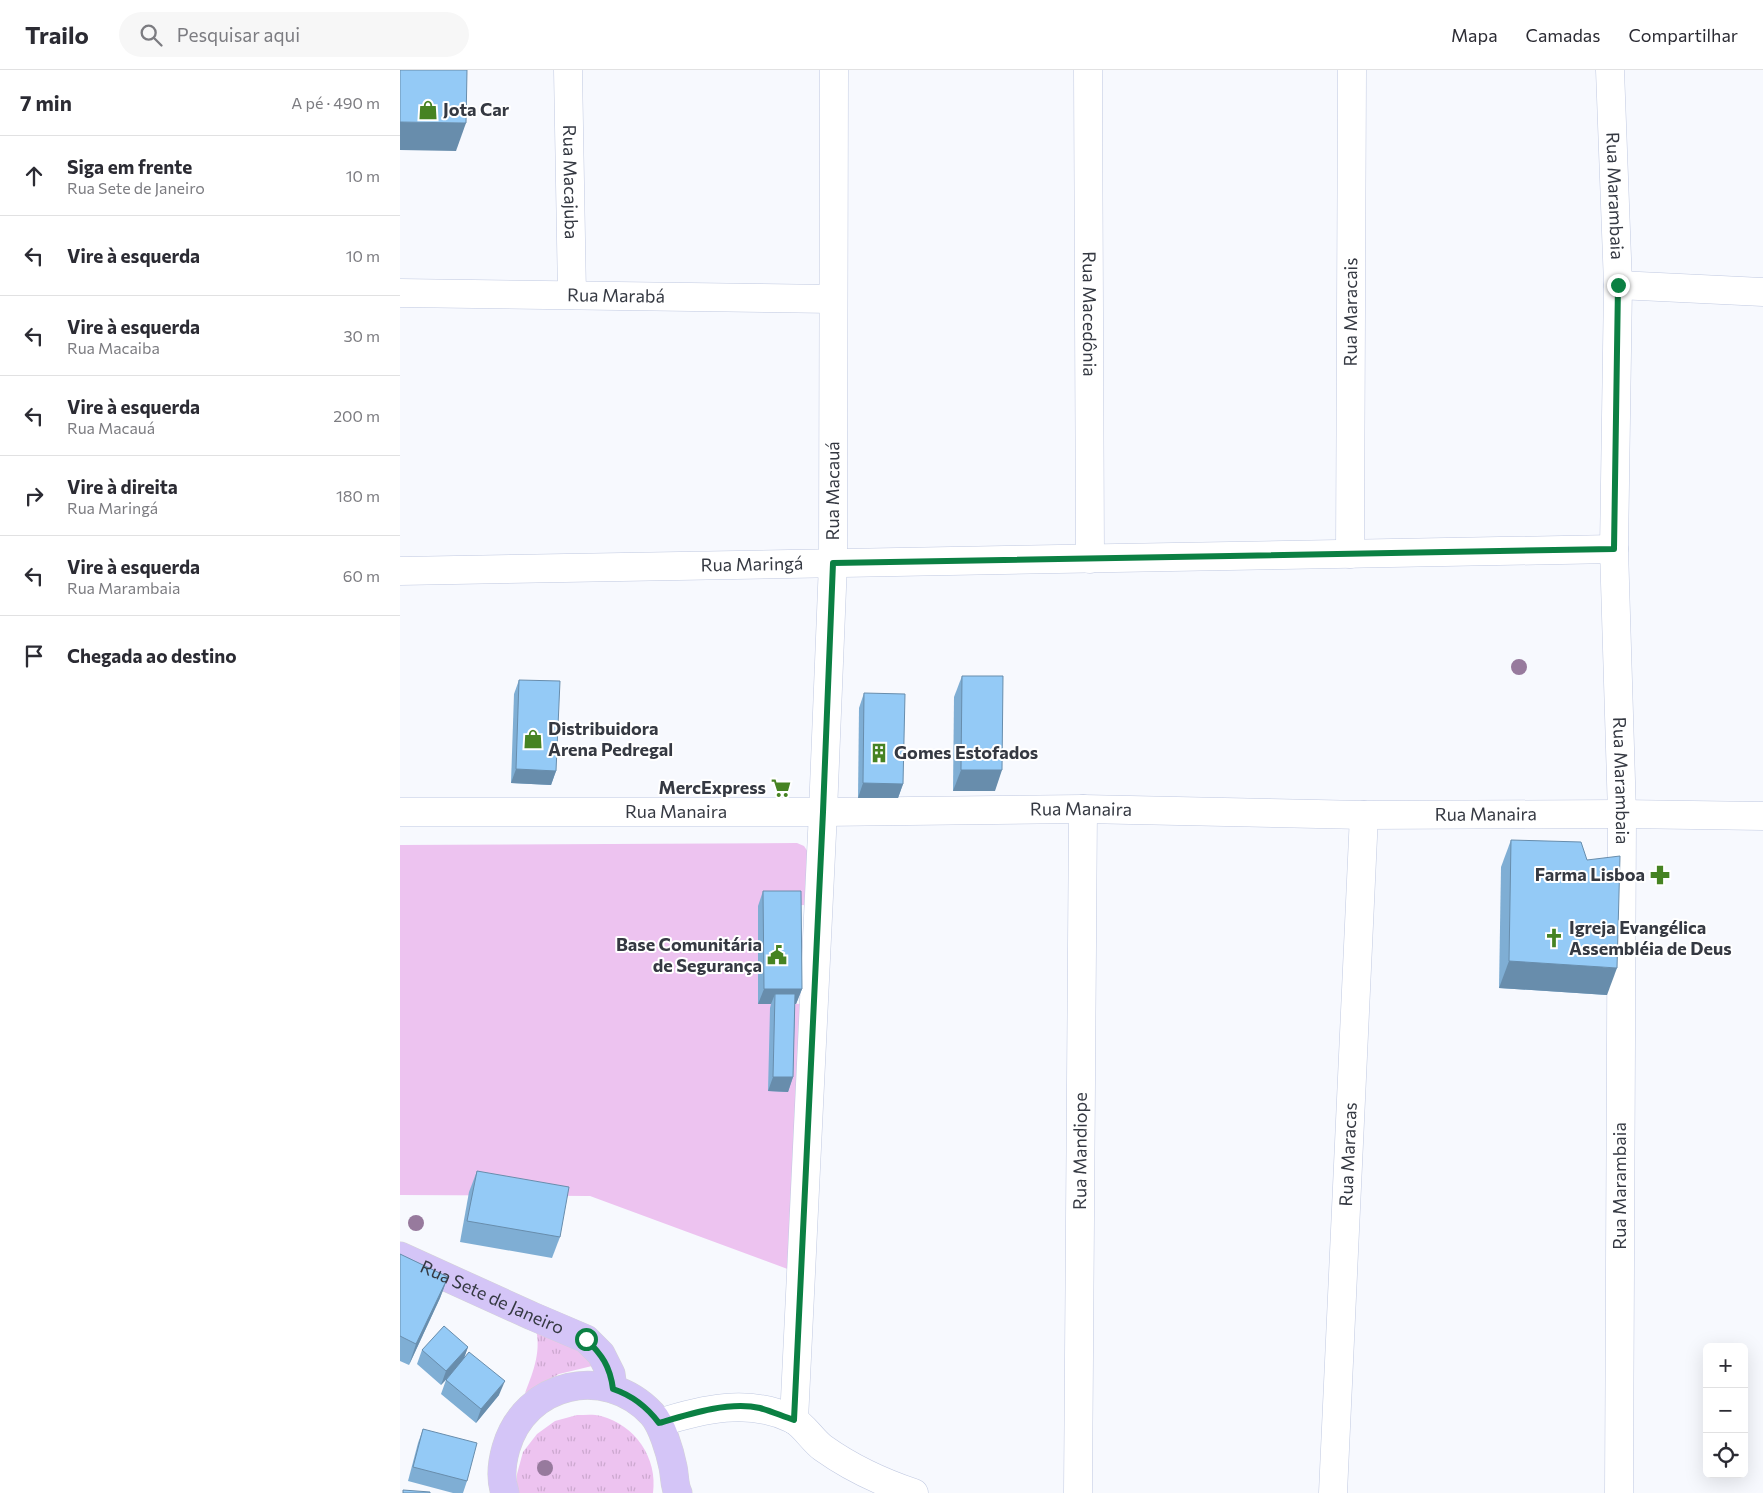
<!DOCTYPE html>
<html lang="pt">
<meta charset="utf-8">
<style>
:root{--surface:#fff;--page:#f7f7f7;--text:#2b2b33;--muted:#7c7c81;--line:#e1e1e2}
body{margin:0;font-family:Commissioner,sans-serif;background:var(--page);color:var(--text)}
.controls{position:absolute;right:15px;bottom:15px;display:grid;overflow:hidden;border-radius:8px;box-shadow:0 5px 20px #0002}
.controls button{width:45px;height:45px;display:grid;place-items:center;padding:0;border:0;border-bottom:1px solid var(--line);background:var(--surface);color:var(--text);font:25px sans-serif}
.stop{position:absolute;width:15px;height:15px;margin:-11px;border:4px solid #0b8043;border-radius:50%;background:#fff}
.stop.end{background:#0b8043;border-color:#fff;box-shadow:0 1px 5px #0008}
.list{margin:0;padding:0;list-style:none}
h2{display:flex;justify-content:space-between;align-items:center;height:65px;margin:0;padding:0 20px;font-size:21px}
h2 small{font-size:16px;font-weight:400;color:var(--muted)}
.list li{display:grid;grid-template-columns:32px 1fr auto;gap:15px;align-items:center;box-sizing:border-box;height:80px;padding:0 20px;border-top:1px solid var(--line)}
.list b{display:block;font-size:19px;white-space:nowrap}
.list p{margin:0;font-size:16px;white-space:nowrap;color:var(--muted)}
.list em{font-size:16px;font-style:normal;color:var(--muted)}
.icon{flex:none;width:28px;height:28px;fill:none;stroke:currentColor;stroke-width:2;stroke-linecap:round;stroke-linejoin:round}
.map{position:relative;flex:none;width:1363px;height:1423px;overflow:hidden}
header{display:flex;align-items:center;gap:30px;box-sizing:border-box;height:70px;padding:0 25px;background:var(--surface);border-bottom:1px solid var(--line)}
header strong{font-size:24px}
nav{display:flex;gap:28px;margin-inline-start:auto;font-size:18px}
.search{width:350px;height:45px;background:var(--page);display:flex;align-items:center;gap:12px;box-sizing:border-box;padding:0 18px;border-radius:28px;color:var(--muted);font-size:19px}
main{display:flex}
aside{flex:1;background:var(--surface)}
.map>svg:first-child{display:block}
</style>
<header>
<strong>Trailo</strong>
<div class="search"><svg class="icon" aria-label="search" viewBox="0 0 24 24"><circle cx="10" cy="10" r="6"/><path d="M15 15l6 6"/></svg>Pesquisar aqui</div>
<nav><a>Mapa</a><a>Camadas</a><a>Compartilhar</a></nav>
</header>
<main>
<aside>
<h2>7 min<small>A pé · 490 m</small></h2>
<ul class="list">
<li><svg class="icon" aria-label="ahead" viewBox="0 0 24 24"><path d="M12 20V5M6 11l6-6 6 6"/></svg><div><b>Siga em frente</b><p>Rua Sete de Janeiro</p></div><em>10 m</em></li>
<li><svg class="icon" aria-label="left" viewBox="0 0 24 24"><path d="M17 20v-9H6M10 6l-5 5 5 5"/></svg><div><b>Vire à esquerda</b></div><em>10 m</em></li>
<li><svg class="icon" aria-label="left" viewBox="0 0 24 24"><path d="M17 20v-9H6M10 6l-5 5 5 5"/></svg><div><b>Vire à esquerda</b><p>Rua Macaiba</p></div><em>30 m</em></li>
<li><svg class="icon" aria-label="left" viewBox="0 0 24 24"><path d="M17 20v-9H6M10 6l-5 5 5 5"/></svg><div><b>Vire à esquerda</b><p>Rua Macauá</p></div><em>200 m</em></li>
<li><svg class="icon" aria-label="right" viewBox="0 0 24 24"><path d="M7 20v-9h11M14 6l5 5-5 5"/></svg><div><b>Vire à direita</b><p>Rua Maringá</p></div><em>180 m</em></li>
<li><svg class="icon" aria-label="left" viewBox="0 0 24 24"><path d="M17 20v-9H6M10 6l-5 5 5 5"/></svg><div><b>Vire à esquerda</b><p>Rua Marambaia</p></div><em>60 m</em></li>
<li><svg class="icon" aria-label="arrive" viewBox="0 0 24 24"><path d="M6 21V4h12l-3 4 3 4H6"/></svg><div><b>Chegada ao destino</b></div></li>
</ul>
</aside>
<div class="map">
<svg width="1363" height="1423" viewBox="0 0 1363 1423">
<defs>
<pattern id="grass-tufts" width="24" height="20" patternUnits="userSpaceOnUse" patternTransform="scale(1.25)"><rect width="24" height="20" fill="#edc3f0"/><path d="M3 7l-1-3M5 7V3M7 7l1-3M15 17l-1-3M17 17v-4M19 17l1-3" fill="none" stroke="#cca8cf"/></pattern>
</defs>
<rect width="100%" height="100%" fill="#f7f9fe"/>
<g fill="url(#grass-tufts)">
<path d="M135,1255L191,1289L192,1296L159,1304L125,1323C134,1300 142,1280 135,1255Z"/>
<path d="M177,1345C185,1345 194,1344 201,1346C235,1355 258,1388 253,1423H117V1404L123,1382L137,1364L155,1351Z"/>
</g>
<polygon fill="#edc3f0" points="397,773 404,776 408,782 406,835 358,836 358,933 404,934 393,1201 190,1126 0,1125 0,775"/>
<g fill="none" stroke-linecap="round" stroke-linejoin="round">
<defs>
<g id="minor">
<path id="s1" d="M168,0L172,225"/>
<path id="s2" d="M688,0L690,489"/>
<path id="s3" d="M1210,0L1218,215L1214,479L1222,744L1219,1423"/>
<polyline points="1218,215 1363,222"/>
<path id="s4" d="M0,223L433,229"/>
<path id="s5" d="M950,484L952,0"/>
<path id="s6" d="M0,501L1214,479"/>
<path id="s7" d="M0,742H423L683,739L964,745L1222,744L1363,746"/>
<path id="s8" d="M394,1350L423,742L433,493L434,0"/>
<path d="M259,1353C302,1339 349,1328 392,1349C404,1355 412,1370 423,1378C451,1398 481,1412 514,1423"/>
<path id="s9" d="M678,1423L683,739"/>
<path id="s10" d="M933,1423L964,745"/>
</g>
<g id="primary">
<path id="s11" d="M0,1186L132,1246L186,1269L201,1284L211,1304L213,1319"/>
<path d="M105,1423C100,1409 102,1392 106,1378C125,1312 205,1294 252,1344C262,1355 270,1382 273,1397C275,1406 274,1415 278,1423"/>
</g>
</defs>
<use href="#minor" stroke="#c0c9e1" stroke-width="29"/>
<use href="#primary" stroke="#d3d3d5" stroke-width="29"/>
<use href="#minor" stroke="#fff" stroke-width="28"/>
<use href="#primary" stroke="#d4c5f7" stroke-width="28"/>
</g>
<g fill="#977a9d">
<circle cx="1119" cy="597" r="8"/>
<circle cx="16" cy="1153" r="8"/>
<circle cx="145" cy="1398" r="8"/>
</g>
<g fill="#7faed4">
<polygon points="562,606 595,721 553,721 554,627"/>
<polygon points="119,610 156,701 151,715 111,713 114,624"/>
<polygon points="464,623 503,714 498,728 458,728 459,638"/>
<polygon points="1111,770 1187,790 1207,925 1099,918 1101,797"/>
<polygon points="363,821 402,919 396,934 395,934 393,1007 388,1022 368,1021 370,938 371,934 358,934 358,836"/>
<polygon points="77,1101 160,1167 152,1188 60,1172 69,1122"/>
<polygon points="0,1184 48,1207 40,1228 9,1295 0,1291"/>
<polygon points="68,1277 63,1290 99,1325 76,1353 41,1324 46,1310 56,1299 41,1315 17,1294 22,1280"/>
<polygon points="23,1359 67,1411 63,1423 53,1423 8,1411 18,1373"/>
</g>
<g fill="#688dac">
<polygon points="0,52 66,53 56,81 0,80"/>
<polygon points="116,699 156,701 151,715 111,713"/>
<polygon points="561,700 602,700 595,721 553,721"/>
<polygon points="463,713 503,714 498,728 458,728"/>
<polygon points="1109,891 1217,898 1207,925 1099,918"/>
<polygon points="364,919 402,919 396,934 375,934 375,924 371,934 358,934"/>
<polygon points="373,1007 393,1007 388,1022 368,1021"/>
<polygon points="48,1207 40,1228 9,1295 16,1274"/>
<polygon points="68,1277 63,1291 41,1315 46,1301"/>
<polygon points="105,1311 99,1325 76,1353 81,1339"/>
</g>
<g fill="#94caf6" stroke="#688dac">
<polygon points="0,0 67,0 66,53 0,52"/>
<polygon points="562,606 603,606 602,700 561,700"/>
<polygon points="119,610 160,611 156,701 116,699"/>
<polygon points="464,623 505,624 503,714 463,713"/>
<polygon points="1111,770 1181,772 1187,790 1220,786 1217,898 1109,891"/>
<polygon points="363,821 401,821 402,919 364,919"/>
<polygon points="375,924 395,924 393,1007 373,1007"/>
<polygon points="77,1101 169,1117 160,1167 67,1151"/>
<polygon points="0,1184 48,1207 16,1274 0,1266"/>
<polygon points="44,1256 68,1277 46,1301 22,1280"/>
<polygon points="69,1282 105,1311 81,1339 46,1310"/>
<polygon points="23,1359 77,1373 67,1411 13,1397"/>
<polygon points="3,1420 30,1422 30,1423 3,1423"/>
</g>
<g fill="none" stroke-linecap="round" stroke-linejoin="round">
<path stroke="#0b8043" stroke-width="6" d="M186,1269C202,1285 210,1296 213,1319C231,1325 247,1337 259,1353C289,1344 329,1331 360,1338C371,1341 382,1346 394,1350L423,742L433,493L1214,479L1218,215"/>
</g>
<defs>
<symbol id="shop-bare" viewBox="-9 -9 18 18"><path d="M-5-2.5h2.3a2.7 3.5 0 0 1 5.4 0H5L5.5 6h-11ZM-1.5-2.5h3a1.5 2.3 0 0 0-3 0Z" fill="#468322" stroke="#fff" stroke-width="2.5" paint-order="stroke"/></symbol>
<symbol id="building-bare" viewBox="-9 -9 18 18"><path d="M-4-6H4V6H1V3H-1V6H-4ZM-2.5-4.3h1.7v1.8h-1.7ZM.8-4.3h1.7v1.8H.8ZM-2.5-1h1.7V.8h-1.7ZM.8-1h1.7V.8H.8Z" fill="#468322" stroke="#fff" stroke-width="2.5" paint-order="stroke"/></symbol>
<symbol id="supermarket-bare" viewBox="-9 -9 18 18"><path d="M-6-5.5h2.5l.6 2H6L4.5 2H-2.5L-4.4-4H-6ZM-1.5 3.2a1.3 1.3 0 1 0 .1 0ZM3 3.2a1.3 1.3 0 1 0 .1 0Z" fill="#468322" stroke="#fff" stroke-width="2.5" paint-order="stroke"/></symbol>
<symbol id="pharmacy-bare" viewBox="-9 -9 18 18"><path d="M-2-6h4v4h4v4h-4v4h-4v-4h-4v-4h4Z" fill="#468322" stroke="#fff" stroke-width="2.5" paint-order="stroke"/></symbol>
<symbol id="church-bare" viewBox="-9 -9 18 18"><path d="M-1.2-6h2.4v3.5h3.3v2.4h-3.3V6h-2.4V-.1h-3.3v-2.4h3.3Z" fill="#468322" stroke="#fff" stroke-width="2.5" paint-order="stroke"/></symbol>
<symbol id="civic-bare" viewBox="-9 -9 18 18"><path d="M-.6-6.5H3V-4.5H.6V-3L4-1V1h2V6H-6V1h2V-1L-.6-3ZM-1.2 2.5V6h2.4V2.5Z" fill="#468322" stroke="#fff" stroke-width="2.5" paint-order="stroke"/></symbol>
</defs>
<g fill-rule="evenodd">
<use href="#shop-bare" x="14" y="26" width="28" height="28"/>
<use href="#shop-bare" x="119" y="655" width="28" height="28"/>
<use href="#building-bare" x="465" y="669" width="28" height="28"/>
<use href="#supermarket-bare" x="367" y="704" width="28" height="28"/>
<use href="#pharmacy-bare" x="1246" y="791" width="28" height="28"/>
<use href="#church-bare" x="1140" y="854" width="28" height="28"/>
<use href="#civic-bare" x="363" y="871" width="28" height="28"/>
</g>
<g text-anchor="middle" stroke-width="4" stroke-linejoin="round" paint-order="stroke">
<g font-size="18" font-weight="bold" fill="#353942" stroke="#fff" text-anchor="start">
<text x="43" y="46">Jota Car</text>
<text x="148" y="665">Distribuidora<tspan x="148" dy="21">Arena Pedregal</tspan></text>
<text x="494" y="689">Gomes Estofados</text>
<text x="366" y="724" text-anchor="end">MercExpress</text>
<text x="1245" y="811" text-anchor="end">Farma Lisboa</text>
<text x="1169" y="864">Igreja Evangélica<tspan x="1169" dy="21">Assembléia de Deus</tspan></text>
<text x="362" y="881" text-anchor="end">Base Comunitária<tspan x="362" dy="21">de Segurança</tspan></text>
</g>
<g font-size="18" fill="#353942" stroke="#fff">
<text dy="6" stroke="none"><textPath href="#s1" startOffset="112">Rua Macajuba</textPath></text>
<text dy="6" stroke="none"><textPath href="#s3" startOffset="126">Rua Marambaia</textPath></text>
<text dy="6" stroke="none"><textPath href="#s4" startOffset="216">Rua Marabá</textPath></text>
<text dy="6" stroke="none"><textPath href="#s5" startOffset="242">Rua Maracais</textPath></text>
<text dy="6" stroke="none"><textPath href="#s2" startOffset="244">Rua Macedônia</textPath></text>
<text dy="6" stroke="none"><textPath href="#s8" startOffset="930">Rua Macauá</textPath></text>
<text dy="6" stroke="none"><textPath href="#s6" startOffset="352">Rua Maringá</textPath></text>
<text dy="6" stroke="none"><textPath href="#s3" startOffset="711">Rua Marambaia</textPath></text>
<text dy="6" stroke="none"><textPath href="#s7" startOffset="681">Rua Manaira</textPath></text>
<text dy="6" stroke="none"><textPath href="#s7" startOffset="276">Rua Manaira</textPath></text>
<text dy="6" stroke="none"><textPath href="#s7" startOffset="1086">Rua Manaira</textPath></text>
<text dy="6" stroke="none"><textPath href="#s9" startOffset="342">Rua Mandiope</textPath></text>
<text dy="6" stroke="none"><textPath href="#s10" startOffset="339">Rua Maracas</textPath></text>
<text transform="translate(1220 1116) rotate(-90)" y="6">Rua Marambaia</text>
<text dy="6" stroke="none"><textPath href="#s11" startOffset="101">Rua Sete de Janeiro</textPath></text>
</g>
</g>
</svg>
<div class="controls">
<button>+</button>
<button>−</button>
<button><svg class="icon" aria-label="locate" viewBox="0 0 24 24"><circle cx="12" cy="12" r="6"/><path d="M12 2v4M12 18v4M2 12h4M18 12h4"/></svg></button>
</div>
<div class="stop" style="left:186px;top:1269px"></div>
<div class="stop end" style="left:1218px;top:215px"></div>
</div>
</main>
